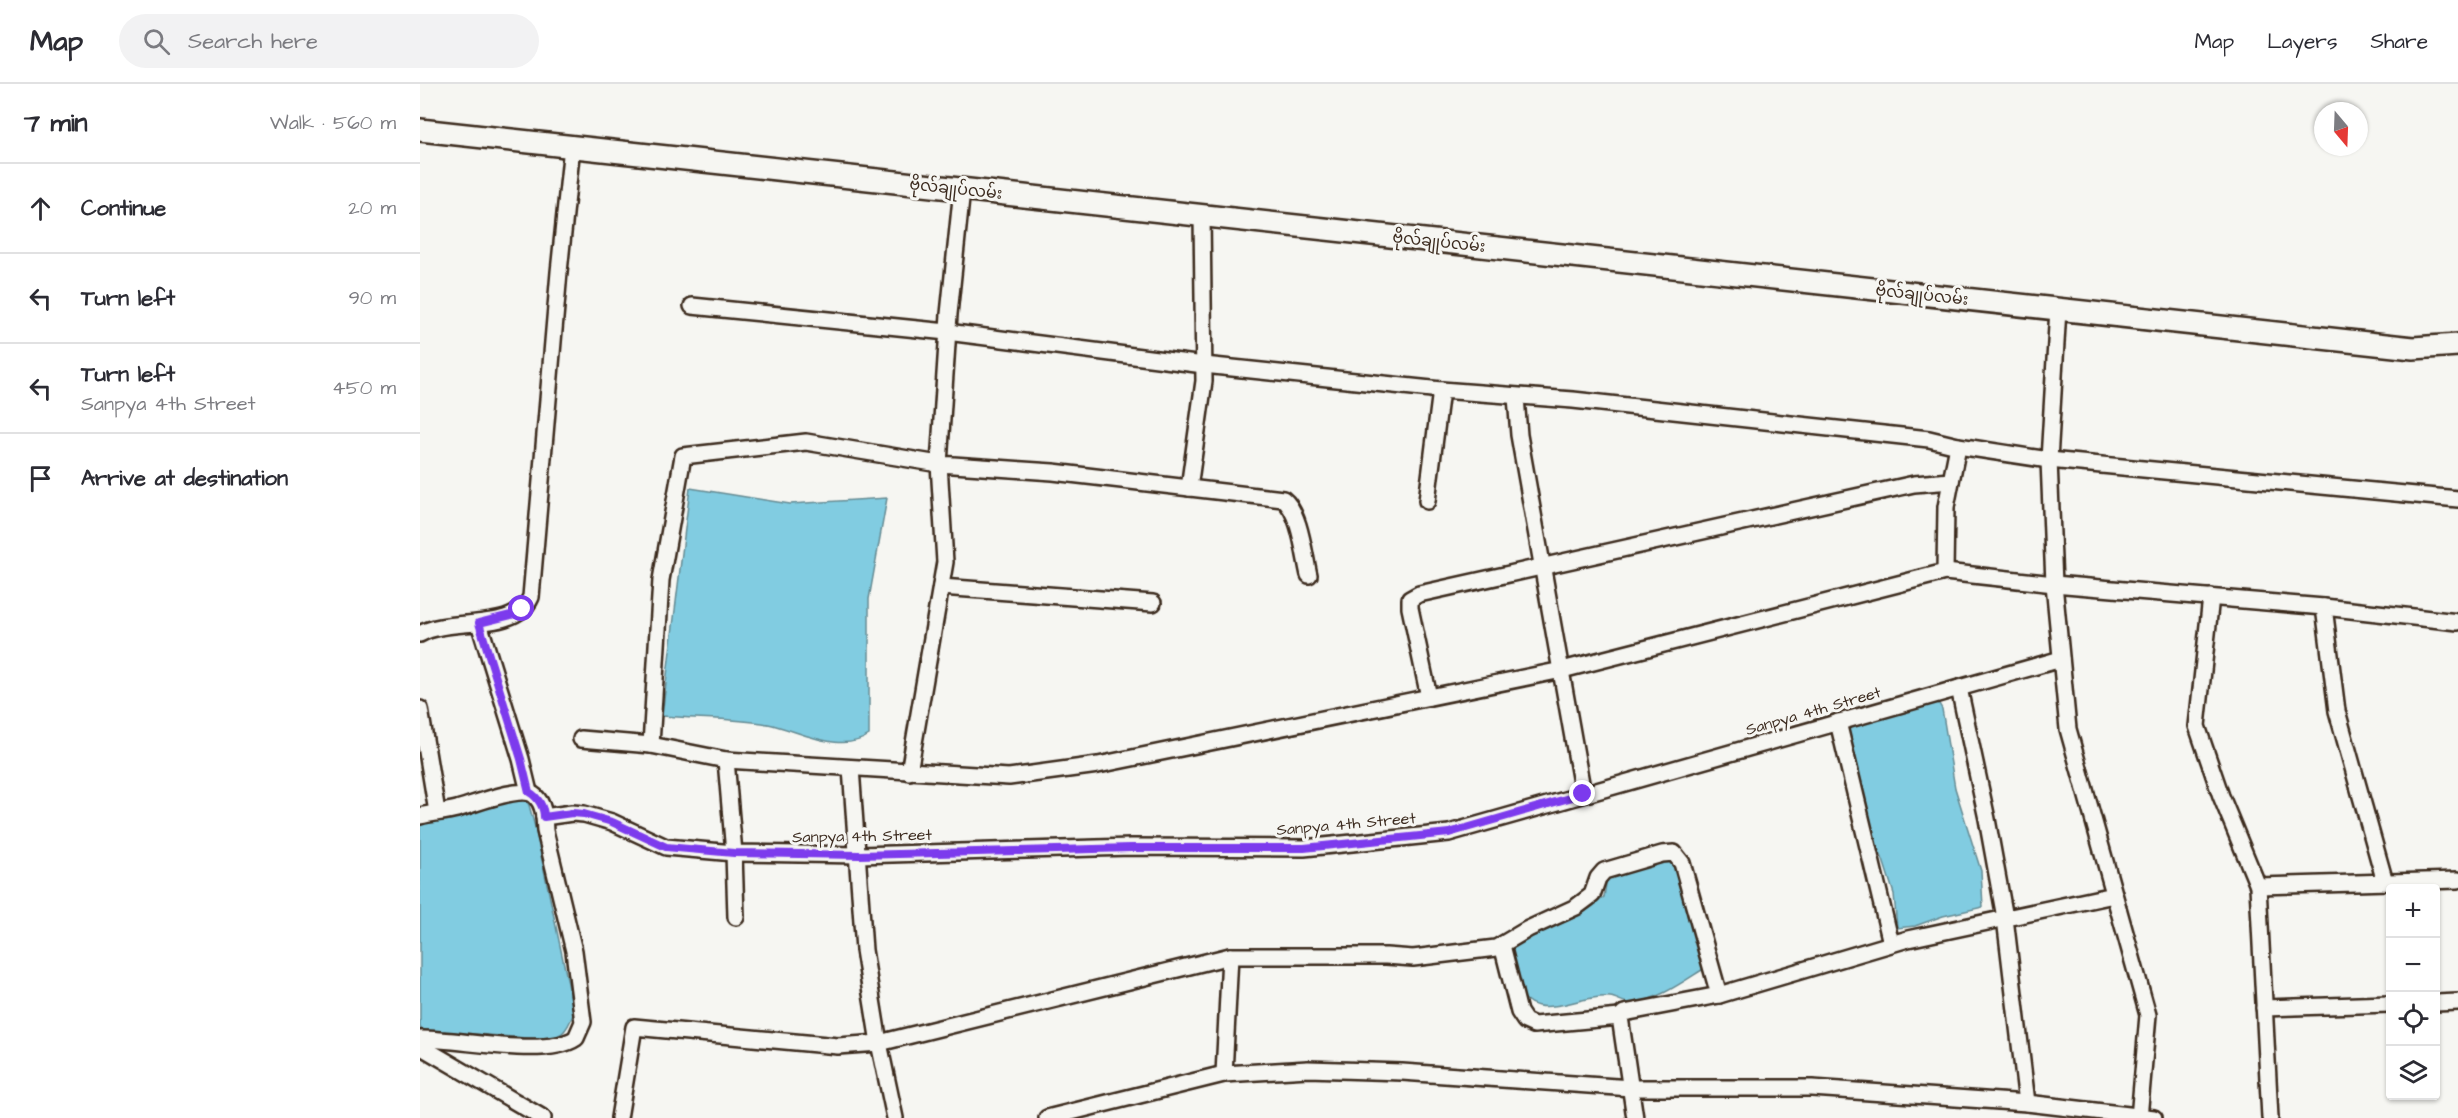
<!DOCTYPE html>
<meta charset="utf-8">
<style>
:root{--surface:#fff;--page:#f2f2f3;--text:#2b2b33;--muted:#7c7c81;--line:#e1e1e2}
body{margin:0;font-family:"Architects Daughter","Noto Sans Myanmar",sans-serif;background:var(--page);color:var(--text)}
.controls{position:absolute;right:18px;bottom:18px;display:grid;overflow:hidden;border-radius:6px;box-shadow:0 2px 4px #0004}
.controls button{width:54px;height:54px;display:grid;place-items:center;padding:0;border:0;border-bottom:2px solid var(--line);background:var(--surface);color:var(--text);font:30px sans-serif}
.compass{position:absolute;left:1894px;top:18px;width:54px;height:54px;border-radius:50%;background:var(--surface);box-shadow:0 2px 4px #0004;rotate:161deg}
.stop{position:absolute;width:18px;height:18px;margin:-14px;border:4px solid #7c3aed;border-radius:50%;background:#fff}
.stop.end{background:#7c3aed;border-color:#fff;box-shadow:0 2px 6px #0008}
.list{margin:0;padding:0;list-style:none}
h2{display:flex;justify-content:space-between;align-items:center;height:78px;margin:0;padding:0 24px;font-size:26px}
h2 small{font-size:20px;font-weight:400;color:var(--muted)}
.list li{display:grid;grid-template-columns:39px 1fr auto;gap:18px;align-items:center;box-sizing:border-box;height:90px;padding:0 24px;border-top:2px solid var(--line)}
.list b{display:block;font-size:22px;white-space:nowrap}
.list p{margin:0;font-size:20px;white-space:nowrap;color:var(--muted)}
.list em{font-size:20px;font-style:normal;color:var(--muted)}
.icon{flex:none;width:33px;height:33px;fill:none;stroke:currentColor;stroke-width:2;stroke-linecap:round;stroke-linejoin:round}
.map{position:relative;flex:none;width:2038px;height:1034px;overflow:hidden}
header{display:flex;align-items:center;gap:36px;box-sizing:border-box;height:84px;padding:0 30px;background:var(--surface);border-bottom:2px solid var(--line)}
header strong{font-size:28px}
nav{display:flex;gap:33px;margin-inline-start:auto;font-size:21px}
.search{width:420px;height:54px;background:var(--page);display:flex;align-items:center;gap:15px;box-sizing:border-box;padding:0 21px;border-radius:33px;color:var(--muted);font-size:22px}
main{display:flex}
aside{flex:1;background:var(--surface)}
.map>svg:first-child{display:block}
</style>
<header>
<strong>Map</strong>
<div class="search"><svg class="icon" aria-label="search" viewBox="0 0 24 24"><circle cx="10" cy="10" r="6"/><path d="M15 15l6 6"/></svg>Search here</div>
<nav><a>Map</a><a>Layers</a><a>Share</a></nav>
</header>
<main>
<aside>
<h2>7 min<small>Walk · 560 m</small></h2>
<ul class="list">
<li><svg class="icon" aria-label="ahead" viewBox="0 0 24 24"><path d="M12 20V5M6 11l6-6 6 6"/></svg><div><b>Continue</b></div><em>20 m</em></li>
<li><svg class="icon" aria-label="left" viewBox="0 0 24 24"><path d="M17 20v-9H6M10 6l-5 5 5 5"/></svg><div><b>Turn left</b></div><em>90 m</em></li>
<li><svg class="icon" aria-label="left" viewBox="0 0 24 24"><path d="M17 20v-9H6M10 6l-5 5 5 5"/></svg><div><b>Turn left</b><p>Sanpya 4th Street</p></div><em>450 m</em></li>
<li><svg class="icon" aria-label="arrive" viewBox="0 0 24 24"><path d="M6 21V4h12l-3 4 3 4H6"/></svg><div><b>Arrive at destination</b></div></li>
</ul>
</aside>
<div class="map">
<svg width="2038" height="1034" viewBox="0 0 2038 1034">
<rect width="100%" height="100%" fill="#f6f6f2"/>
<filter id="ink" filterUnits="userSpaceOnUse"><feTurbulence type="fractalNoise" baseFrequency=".0167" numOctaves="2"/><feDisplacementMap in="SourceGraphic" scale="12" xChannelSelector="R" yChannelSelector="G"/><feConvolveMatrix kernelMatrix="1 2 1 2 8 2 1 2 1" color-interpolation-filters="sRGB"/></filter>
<g filter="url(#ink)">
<g fill="#81cce1" stroke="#658b93" stroke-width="1.5">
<path d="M270,404L370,420L467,414L449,515V651C420,671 378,646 348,640C314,634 277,635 242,632Z"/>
<polygon points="1518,618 1522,625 1535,704 1561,787 1563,823 1523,832 1495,842 1477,844 1474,810 1463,776 1448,742 1426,645"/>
<path d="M95,716H106L109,721L115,743L154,928C146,950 142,953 119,955L5,946L0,944V739Z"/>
<path d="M1252,777L1259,788L1268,835L1275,848L1285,884C1264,897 1237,917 1212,919C1204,920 1198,914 1190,913C1156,909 1106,948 1094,892C1092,882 1089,865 1096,857C1106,846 1124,845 1137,841C1155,835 1171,825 1184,813L1187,794L1231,778Z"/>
</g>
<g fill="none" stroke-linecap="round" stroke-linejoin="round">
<defs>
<g id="street">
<path d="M542,105L529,230L519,380L633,388L863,415C880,428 884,470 889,491"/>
<polyline points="272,222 527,248 784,281 1021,306"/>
<polyline points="1638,225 1629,376 1634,500 1648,645 1728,931 1719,1034"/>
<polyline points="1096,313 1099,351 1163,710"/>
<polyline points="769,404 784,297 782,131"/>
<polyline points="1007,417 1021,306 1153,316 1509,355 1538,362 1629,376 2038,415"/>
<polyline points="1525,488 1526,423 1538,362"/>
<polyline points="521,503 733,519"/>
<polyline points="1791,513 1777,642 1801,712 1838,802 1850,1034"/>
<polyline points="1904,523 1917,627 1965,798"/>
<polyline points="59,539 101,675 109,708"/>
<path d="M0,550C29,532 95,550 111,513L139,188L152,62"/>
<polyline points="1539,604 1567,735 1585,834 1607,1019"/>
<polyline points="1009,613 990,524 990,515 999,510 1494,400 1531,397"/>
<polyline points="0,625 17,728"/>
<polyline points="1418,638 1471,859"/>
<polyline points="161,655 231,661 306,676 589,693 678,681 1142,586 1525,488 1634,500 1904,523 2038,538"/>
<polyline points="231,661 241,496 263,372 386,358 519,380 525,478 489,688"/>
<polyline points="306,676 314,769 316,833"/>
<polyline points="431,684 444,866 459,959 810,872 966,872 993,874 1076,864 1108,845 1156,823 1172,811 1178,794 1184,787 1242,770 1254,769 1262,779 1299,911"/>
<path d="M0,732C12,729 25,728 37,725C52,721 103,700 115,712C125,721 124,735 125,747L154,867L163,938L156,954C125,975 39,954 0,955"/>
<polyline points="124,733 152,729 164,730 192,738 246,763 314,769 439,771 711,763 884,764 1029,749 1641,575"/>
<polyline points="1838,802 2038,796"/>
<polyline points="1082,861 1099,928 1105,937 1114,941 1200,933"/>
<polyline points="2016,919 2038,918"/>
<polyline points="1844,924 1970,920"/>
<polyline points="0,962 123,1034"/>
<polyline points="804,990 810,872"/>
<polyline points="199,1034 214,943 418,962 459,959 475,1034"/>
<polyline points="627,1034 804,990 888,985 982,988 1211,1004 1392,1004 1607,1019 1734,1034"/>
<polyline points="1215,1034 1200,933 1204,929 1299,911 1488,855 1694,811"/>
</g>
<polyline id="secondary" points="0,46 1993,264 2038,261"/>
</defs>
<use href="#street" stroke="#3b2a1e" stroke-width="20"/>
<use href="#secondary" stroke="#3b2a1e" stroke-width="26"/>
<use href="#street" stroke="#f6f6f2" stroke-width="15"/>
<use href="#secondary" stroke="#f6f6f2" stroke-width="21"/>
</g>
</g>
<g fill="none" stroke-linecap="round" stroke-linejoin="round" filter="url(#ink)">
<path stroke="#7c3aed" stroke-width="8" d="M102,525L95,530L59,539L101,675L109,708C118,713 124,723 124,733L152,729L164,730L192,738L246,763L314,769L439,771L711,764H884L1029,749L1163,710"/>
</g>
<g text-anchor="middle" stroke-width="6" stroke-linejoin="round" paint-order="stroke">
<g font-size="16" fill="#3b2a1e" stroke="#f6f6f2">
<text transform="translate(536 104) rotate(6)" y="6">ဗိုလ်ချုပ်လမ်း</text>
<text transform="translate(1019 157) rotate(6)" y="6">ဗိုလ်ချုပ်လမ်း</text>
<text transform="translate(1502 210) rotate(6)" y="6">ဗိုလ်ချုပ်လမ်း</text>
<text transform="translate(1393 626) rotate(-16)" y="6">Sanpya 4th Street</text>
<text transform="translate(926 739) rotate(-5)" y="6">Sanpya 4th Street</text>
<text transform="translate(442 751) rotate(-1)" y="6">Sanpya 4th Street</text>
</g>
</g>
</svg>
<div class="controls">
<button>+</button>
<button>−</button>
<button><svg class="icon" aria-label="locate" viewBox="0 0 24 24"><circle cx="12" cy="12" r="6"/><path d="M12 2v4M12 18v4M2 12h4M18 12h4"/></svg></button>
<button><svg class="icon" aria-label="layers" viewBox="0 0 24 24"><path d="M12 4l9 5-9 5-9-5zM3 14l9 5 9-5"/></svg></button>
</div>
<svg class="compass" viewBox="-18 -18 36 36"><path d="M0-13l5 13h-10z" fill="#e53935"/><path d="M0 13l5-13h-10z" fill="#7c7c81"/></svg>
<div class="stop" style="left:102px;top:525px"></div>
<div class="stop end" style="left:1163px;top:710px"></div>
</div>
</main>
